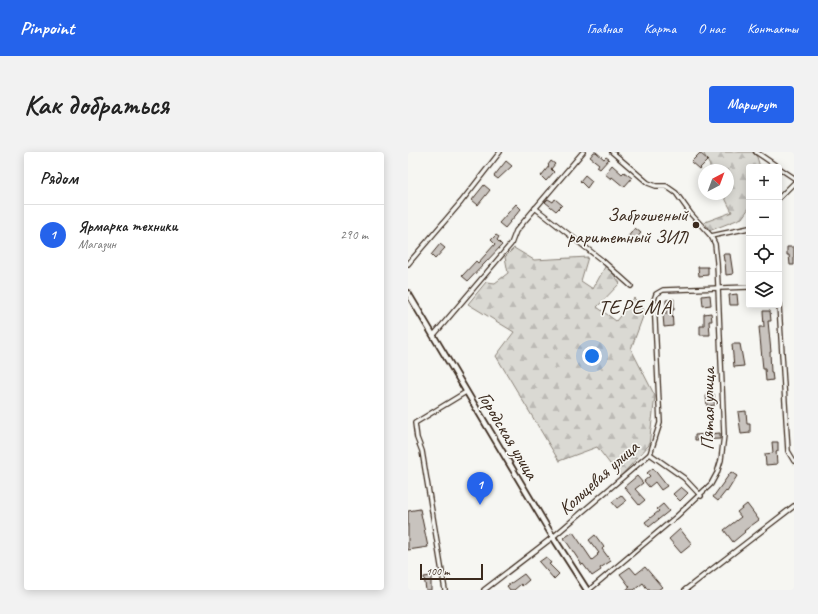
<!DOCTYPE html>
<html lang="ru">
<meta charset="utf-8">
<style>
:root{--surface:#fff;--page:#f2f2f2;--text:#222;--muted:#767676;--line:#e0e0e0;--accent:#2563eb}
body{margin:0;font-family:Caveat,sans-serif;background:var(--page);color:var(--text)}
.controls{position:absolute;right:12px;top:12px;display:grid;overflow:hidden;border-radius:4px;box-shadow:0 2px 10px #0003}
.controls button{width:36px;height:36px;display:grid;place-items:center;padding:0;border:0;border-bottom:1px solid var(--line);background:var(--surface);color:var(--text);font:20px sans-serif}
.compass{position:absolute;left:290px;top:12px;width:36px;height:36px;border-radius:50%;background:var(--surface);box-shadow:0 2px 10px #0003;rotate:41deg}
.scale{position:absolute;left:12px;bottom:10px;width:63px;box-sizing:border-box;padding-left:4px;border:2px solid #3b2a1e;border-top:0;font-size:11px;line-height:14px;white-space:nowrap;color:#3b2a1e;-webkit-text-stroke:3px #f6f6f2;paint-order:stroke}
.you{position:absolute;left:184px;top:204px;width:14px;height:14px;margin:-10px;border:3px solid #fff;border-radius:50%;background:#1a73e8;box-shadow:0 0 0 6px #1a73e833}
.badge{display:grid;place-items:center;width:26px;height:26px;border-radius:50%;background:var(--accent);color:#fff;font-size:13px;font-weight:700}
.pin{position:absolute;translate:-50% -33px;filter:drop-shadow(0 1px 2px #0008)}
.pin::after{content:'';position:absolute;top:21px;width:14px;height:12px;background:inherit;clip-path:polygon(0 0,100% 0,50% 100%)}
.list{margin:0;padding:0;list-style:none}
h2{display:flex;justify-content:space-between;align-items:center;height:52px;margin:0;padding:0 16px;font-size:17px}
h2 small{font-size:13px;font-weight:400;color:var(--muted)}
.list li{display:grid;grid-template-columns:26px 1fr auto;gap:12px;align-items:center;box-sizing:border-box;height:60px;padding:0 16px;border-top:1px solid var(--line)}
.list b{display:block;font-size:15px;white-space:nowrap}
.list p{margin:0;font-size:13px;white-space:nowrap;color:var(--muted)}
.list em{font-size:13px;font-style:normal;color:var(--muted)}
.icon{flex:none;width:22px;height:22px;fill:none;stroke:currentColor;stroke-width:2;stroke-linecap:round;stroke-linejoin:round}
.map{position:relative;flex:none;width:386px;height:438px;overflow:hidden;border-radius:4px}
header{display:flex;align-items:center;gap:24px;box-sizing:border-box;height:56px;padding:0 20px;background:var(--accent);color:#fff}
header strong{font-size:19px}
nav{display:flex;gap:22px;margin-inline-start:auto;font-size:14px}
.intro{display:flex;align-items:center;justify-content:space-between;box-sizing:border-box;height:96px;padding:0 24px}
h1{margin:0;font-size:28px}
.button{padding:10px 18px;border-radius:4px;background:var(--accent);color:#fff;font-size:14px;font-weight:700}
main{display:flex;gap:24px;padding:0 24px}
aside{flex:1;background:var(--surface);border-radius:4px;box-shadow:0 2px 10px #0003}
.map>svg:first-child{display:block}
</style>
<header>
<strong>Pinpoint</strong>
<nav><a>Главная</a><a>Карта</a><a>О нас</a><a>Контакты</a></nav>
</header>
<div class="intro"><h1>Как добраться</h1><a class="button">Маршрут</a></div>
<main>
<aside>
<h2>Рядом<small></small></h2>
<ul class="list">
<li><span class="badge">1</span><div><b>Ярмарка техники</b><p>Магазин</p></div><em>290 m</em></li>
</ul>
</aside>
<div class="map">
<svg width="386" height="438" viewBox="0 0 386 438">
<defs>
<pattern id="forest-firs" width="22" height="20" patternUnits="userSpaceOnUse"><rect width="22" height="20" fill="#dad9d3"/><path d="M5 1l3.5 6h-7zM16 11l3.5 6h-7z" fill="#bcbab5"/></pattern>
</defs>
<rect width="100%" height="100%" fill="#f6f6f2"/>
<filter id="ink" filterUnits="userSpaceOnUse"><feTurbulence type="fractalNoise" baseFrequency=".025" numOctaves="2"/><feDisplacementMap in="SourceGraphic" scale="8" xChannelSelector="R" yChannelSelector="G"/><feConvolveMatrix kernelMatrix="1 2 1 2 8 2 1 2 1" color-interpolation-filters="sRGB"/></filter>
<g filter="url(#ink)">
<g fill="url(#forest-firs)" stroke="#8a8278">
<polygon points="295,0 344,0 349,5 352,15 341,15 341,56 334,66 301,79 297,70 324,60 315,42 320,42 320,18 304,18"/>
<polygon points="106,96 126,108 180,105 173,129 185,137 198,113 212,131 189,155 208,169 226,146 237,159 223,197 247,244 241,293 212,325 189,295 151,309 88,204 106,180 60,152 78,130 87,131 100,121 97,105"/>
</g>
<g fill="#c8c3be" stroke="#3b2a1e">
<polygon points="186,0 188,0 196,7 198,5 201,7 192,17 189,15 191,12 182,5"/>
<polygon points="292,1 300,8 291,17 283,10"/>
<polygon points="98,9 104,14 90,27 86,24"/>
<polygon points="143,9 147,12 143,17 146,20 138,29 133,24 141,14 140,13"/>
<polygon points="204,13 214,22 216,20 224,26 216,35 204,25 203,27 197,22"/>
<polygon points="177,23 184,29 179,36 172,29"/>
<polygon points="76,33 82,38 70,53 64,48"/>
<polygon points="140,47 145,50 147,47 154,53 148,59 137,50"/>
<polygon points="108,52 113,57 97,76 91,71"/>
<polygon points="227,76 233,81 224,91 219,86"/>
<polygon points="88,83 91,85 89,88 94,93 60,129 54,124 68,109 70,111 87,92 83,88"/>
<polygon points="32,92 37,96 27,107 23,103"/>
<polygon points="379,95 386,95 386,113 382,113 381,103 379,103"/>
<polygon points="315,102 322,102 325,122 318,123 317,109 316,109"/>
<polygon points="290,115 300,115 300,123 291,124"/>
<polygon points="329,142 330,153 322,153 321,143"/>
<polygon points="302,143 303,153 295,154 294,144"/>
<polygon points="266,147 266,158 264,158 265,174 256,175 255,163 258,162 258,148"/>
<polygon points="355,159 362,159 363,169 360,169 363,200 362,200 363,220 364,220 365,228 358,229 357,217 355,217 351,175 356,175"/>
<polygon points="303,161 304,169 301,169 302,183 292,183 292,174 296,174 296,162"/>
<polygon points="324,192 332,192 336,214 326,215"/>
<polygon points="306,242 307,253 299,254 298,243"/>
<polygon points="338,259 339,272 342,272 342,281 333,282 330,260"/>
<polygon points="312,281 312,287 287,288 287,283"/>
<polygon points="364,290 370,290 370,299 368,299 369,312 358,313 357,302 365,301"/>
<polygon points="245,316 259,334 253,338 247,330 241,335 236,329 242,324 239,321"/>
<polygon points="323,320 329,324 319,340 318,339 310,349 305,345"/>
<polygon points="229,324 235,331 227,337 237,348 231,353 216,335"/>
<polygon points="273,335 280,341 272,349 265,342"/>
<polygon points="213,343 218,349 209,356 204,350"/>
<polygon points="255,352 261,359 241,375 237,370 251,359 249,357"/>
<polygon points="339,352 351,368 336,379 337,380 325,390 316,378 333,365 329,360"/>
<polygon points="12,357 20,395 0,398 0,359"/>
<polygon points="272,377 284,392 273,401 261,387"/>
<polygon points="165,380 184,408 190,403 189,402 191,401 181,388 187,383 196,395 194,397 203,409 192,416 193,418 184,424 175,412 174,413 156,386"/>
<polygon points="138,405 143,411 141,412 151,422 146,427 131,410"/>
<polygon points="222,415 228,422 237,415 254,435 250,438 240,438 235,431 226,438 218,438 222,435 212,422"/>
<polygon points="116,422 121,428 114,434 113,432 106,438 102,438 99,434"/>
<polygon points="23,424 23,438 18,438 16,425"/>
</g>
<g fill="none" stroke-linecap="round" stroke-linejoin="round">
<defs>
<g id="street">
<polyline points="348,0 370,15"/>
<polyline points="371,16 386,26"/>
<polyline points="371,46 386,31"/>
<polyline points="127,56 195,109 223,134"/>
<polyline points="303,84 341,76"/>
<polyline points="0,112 53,50 92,0"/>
<polyline points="371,153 380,299 386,309"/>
<polyline points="25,184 103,92 108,79 175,0"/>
<polyline points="242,302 276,326 293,344"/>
<polyline points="37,438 14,299 9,286 7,271 58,240"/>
<polyline points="76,438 145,385 242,302 252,271 246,148 248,142 255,138 341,135"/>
<polyline points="181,438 269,364 303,332 309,321 313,308 316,283 309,110 307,92 303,84 283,62 268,41 258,34 248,34 240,31 204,0"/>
<polyline points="277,438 386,354"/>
</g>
<polyline id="secondary" points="0,141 145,385 179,438"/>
</defs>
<use href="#street" stroke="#3b2a1e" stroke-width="6"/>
<use href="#secondary" stroke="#3b2a1e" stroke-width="8"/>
<use href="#street" stroke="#f6f6f2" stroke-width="3.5"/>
<use href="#secondary" stroke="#f6f6f2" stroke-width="4.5"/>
</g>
</g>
<circle fill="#3b2a1e" stroke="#f6f6f2" stroke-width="1.5" cx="288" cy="73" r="4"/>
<g text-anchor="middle" stroke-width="3.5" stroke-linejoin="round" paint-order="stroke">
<g font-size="19" fill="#3b2a1e" stroke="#f6f6f2" text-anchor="end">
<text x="280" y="69">Заброшеный<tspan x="280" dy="22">раритетный ЗИЛ</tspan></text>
</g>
<g font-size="19" fill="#3b2a1e" stroke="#f6f6f2">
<text transform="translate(299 257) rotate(-90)" y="7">Пятая улица</text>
<text transform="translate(101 283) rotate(59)" y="7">Городская улица</text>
<text transform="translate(190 325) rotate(-42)" y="7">Кольцевая улица</text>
</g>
<g font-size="21" letter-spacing="1" fill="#3b2a1e" stroke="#f6f6f2">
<text x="227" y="162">ТЕРЕМА</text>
</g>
</g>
</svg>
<div class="controls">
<button>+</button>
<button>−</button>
<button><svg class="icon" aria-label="locate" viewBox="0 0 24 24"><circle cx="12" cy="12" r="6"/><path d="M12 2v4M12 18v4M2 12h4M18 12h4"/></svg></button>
<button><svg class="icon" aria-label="layers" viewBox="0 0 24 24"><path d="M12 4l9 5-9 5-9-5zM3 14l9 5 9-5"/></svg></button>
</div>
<svg class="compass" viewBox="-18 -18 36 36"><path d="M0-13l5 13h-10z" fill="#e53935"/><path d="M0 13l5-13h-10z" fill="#767676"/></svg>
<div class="scale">100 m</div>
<div class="you"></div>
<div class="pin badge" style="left:72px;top:353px">1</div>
</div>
</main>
